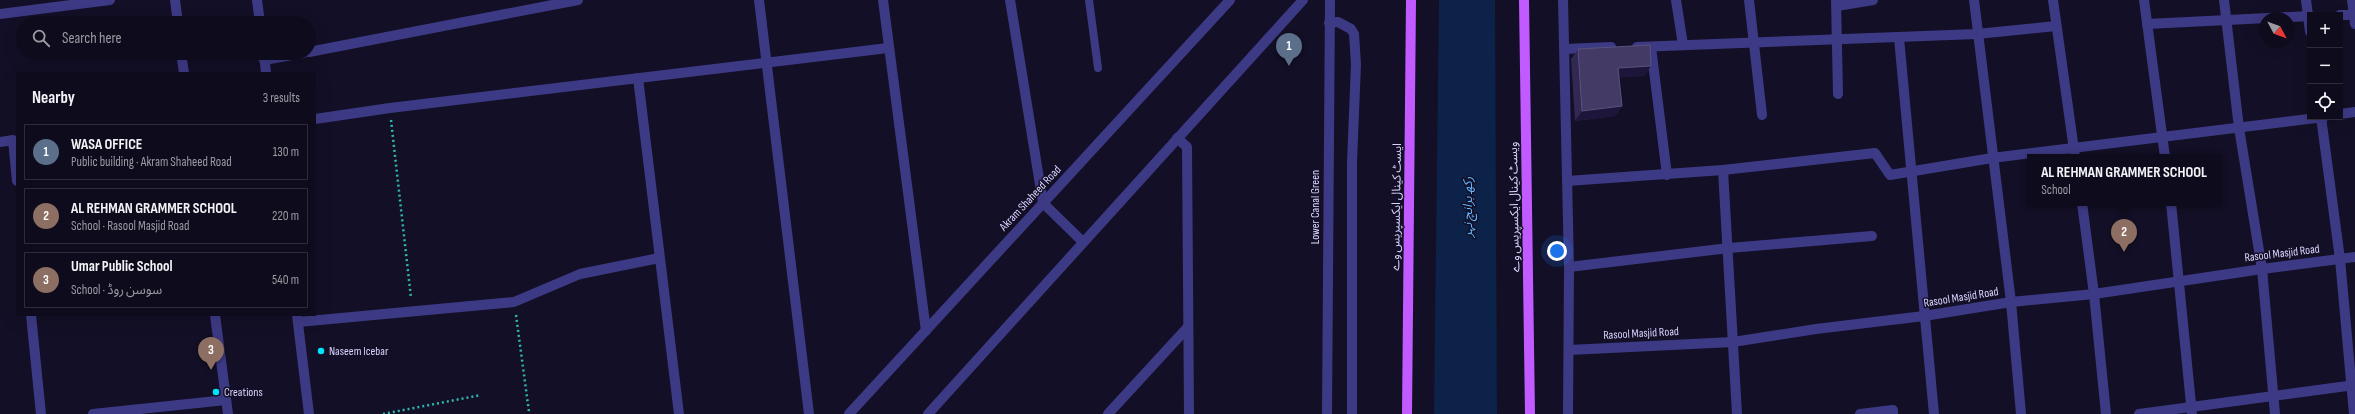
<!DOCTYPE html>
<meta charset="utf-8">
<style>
:root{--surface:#0e0b1c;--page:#171425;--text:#f1f3f6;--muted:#9b9ba3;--line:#2e2b3b;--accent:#0b8043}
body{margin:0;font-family:"Sofia Sans Condensed","Noto Sans Arabic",sans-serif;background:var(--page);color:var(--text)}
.controls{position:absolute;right:12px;top:12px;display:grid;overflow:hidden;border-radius:0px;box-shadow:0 4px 16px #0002}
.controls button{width:36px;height:36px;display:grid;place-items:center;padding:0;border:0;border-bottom:1px solid var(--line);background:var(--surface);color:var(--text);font:20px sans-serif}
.compass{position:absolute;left:2259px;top:12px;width:36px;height:36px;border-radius:50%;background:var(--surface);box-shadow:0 4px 16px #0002;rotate:131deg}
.you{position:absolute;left:1557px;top:251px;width:14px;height:14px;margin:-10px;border:3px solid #fff;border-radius:50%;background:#1a73e8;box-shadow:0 0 0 6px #1a73e833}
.badge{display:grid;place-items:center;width:26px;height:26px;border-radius:50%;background:var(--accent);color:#fff;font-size:13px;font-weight:700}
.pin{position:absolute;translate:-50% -33px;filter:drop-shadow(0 1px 2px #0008)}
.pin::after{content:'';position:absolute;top:21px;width:14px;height:12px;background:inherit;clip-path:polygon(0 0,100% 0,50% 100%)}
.popup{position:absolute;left:2027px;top:154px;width:194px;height:52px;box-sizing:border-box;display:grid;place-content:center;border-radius:0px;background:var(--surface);filter:drop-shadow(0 1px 3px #0005);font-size:13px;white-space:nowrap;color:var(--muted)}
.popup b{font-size:15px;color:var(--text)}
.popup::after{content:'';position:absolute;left:50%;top:100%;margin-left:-8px;border:8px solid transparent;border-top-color:var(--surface)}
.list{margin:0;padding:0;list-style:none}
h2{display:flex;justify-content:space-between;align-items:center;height:52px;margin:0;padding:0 16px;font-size:17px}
h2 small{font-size:13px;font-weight:400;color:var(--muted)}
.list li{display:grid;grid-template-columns:26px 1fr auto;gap:12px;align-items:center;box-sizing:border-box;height:56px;margin:0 8px 8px;padding:0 8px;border:1px solid var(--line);border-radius:0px}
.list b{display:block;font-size:15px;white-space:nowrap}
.list p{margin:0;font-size:13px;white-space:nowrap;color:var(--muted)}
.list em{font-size:13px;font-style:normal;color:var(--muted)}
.icon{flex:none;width:22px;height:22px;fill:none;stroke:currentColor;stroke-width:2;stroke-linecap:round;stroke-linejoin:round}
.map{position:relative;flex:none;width:2355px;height:414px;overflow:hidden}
.search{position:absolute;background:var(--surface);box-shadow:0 4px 16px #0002;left:16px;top:16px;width:300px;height:44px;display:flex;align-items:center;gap:10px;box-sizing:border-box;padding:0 14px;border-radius:22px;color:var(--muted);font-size:15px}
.panel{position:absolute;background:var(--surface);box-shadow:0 4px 16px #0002;left:16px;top:72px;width:300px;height:244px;border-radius:0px}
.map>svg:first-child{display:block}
</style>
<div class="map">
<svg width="2355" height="414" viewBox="0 0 2355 414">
<rect width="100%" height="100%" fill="#130f26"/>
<polygon fill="#0c2248" points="1439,0 1495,0 1497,414 1434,414"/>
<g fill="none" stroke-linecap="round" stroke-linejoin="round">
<g stroke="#2fb8b0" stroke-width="2.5" stroke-dasharray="2 3" stroke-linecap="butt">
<polyline points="391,120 411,298"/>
<polyline points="516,315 529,412"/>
<polyline points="383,414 481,395"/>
</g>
<polyline stroke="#3d3a85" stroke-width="8" points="1089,0 1098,68"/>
<g stroke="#3d3a85" stroke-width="10">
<polyline points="759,0 809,414"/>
<polyline points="883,0 926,331"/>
<polyline points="1010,0 1043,203 1083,242"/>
<polyline points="1563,0 1569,267 1568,414"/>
<polyline points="1676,0 1683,45"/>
<polyline points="1749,0 1762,115"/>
<polyline points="1836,0 1838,94"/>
<polyline points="1974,0 2011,302 2021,414"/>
<polyline points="2053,0 2075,157"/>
<polyline points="2144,0 2165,157"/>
<polyline points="2224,0 2239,128 2262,269 2275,414"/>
<polyline points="2306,0 2310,32"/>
<polyline points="2352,0 2355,24"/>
<polyline points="1837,6 1873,0"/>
<polyline points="0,14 110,0"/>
<polyline points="2340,15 2354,15"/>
<polyline points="1329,23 1338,22 1351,29 1354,34 1356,64 1352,162 1352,414"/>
<polyline points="2147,24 2310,16"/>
<polyline points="1899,38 1934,414"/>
<polyline points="1637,47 1977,34 2056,26"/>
<polyline points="1651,47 1667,175"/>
<polyline points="1565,49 1611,47"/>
<polyline points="309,52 578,0"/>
<polyline points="264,60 303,53"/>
<polyline points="638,78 679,414"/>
<polyline points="2340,114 2355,112"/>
<polyline points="2321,117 2340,259 2354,414"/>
<polyline points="315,119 390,108 888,48"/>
<polyline points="1177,138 1187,147 1189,414"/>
<polyline points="0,142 13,140 17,181"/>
<polyline points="1723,170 1737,414"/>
<polyline points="1567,181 1723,170 1875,153 1890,175 1992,158 2324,117"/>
<polyline points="2082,203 2094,294 2106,414"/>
<polyline points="2171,203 2192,414"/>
<polyline points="1569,267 1729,248 1872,236"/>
<polyline points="31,315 41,414"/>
<polyline points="298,322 514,302 580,274 659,258"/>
<polyline points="1569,350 1733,342 1816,329 1924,316 2011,302 2094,294 2262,269 2355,257"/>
<polyline points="849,414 1230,0"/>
<polyline points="928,414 1303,0"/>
<polyline points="1108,414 1188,327"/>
<polyline points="1327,414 1330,0"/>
<polyline points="1860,414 1893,410 1893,414"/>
<polyline points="2139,414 2355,385"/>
</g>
<g stroke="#3d3a85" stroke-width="10">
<polyline points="175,0 178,23"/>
<polyline points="257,0 260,23"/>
<polyline points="181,53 184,73"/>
<polyline points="264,53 266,73"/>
<polyline points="215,315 228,414"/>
<polyline points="297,315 309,414"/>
<polyline points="93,414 226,400"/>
</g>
<g stroke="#c25bff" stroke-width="10">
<polyline points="1524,0 1530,414"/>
<polyline points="1407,414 1411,0"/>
</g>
</g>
<polygon fill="#312854" points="1578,49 1651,66 1644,76 1619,77 1622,106 1615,116 1575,121 1571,59"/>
<g fill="#1d163a">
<polygon points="1651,66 1644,76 1611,78 1618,68"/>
<polygon points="1622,106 1615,116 1575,121 1582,111"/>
</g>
<polygon fill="#433a66" stroke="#5a527e" points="1650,45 1651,66 1618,68 1622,106 1582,111 1578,49"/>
<g fill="#00e5ff" stroke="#130f26" stroke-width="1.5">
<circle cx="321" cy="351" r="4"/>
<circle cx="216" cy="392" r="4"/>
</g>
<g text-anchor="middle" stroke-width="3" stroke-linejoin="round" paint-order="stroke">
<g font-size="12" fill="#d9d4ff" stroke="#130f26">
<text transform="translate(1030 198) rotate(-47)" y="4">Akram Shaheed Road</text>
<text transform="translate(1315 207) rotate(-90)" y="4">Lower Canal Green</text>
<text transform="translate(1396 207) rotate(-89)" y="4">ایسٹ کینال ایکسپریس وے</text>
<text transform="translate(1514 207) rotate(-91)" y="4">ویسٹ کینال ایکسپریس وے</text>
<text transform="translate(2282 253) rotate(-7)" y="4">Rasool Masjid Road</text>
<text transform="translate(1961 297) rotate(-9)" y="4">Rasool Masjid Road</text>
<text transform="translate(1641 333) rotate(-3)" y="4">Rasool Masjid Road</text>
</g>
<g font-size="12" fill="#d9d4ff" stroke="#130f26" text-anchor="start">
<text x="329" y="355">Naseem Icebar</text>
<text x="224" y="396">Creations</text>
</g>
<g font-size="13" font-style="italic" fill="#62b6ff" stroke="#130f26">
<text transform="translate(1467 207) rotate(-90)" y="5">رکھ برانچ نہر</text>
</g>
</g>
</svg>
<div class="controls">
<button>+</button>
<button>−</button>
<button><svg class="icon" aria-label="locate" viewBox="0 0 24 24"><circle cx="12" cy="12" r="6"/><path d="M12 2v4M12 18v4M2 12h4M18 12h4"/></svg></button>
</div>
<svg class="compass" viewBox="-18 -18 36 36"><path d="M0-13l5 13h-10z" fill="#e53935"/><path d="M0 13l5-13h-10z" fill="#9b9ba3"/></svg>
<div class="you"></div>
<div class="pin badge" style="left:1289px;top:66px;background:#5c6f8a">1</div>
<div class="pin badge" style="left:2124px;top:252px;background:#8d6e63">2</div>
<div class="popup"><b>AL REHMAN GRAMMER SCHOOL</b>School</div>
<div class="pin badge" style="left:211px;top:370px;background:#8d6e63">3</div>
<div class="search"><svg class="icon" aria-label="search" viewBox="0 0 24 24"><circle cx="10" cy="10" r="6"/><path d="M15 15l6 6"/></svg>Search here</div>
<section class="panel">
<h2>Nearby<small>3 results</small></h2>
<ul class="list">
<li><span class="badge" style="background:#5c6f8a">1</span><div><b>WASA OFFICE</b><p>Public building · Akram Shaheed Road</p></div><em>130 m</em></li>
<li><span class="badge" style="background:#8d6e63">2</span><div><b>AL REHMAN GRAMMER SCHOOL</b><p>School · Rasool Masjid Road</p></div><em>220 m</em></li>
<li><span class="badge" style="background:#8d6e63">3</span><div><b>Umar Public School</b><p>School · سوسن روڈ</p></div><em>540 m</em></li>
</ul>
</section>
</div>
